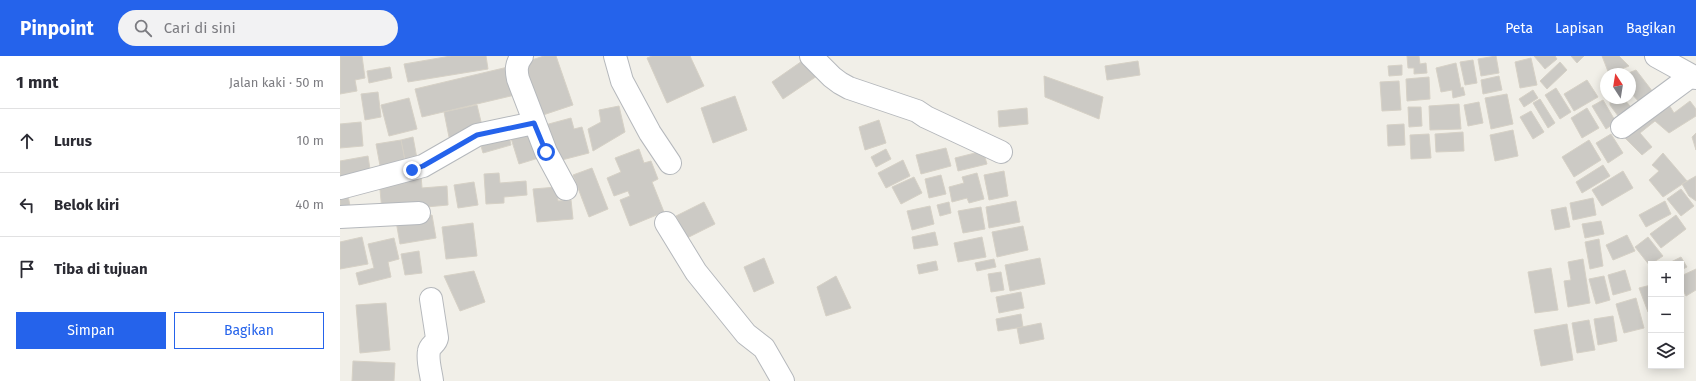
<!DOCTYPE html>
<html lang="id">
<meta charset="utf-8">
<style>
:root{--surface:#fff;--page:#f2f2f3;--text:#2b2b33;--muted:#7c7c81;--line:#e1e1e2;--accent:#2563eb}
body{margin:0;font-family:"Fira Sans",sans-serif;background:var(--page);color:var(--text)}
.controls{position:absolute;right:12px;bottom:12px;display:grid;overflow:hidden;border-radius:0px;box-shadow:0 2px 10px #0003}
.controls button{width:36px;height:36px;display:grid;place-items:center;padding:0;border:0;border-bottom:1px solid var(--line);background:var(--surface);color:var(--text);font:20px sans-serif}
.compass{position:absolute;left:1260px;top:12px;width:36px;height:36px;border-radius:50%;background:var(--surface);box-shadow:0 2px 10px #0003;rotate:348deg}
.stop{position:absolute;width:12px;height:12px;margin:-9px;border:3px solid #2563eb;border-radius:50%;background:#fff}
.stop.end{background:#2563eb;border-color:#fff;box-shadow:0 1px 4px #0008}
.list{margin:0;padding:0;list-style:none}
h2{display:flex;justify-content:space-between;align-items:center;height:52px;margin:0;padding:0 16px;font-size:17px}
h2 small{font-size:13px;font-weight:400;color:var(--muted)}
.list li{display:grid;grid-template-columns:26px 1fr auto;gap:12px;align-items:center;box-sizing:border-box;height:64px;padding:0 16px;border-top:1px solid var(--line)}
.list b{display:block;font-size:15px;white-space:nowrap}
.list em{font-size:13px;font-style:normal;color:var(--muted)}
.actions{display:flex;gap:8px;padding:12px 16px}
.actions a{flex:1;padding:9px 0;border:1px solid var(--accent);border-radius:0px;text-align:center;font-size:14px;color:var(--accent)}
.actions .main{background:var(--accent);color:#fff}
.icon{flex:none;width:22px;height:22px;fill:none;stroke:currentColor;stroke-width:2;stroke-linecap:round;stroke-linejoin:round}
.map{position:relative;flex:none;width:1356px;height:325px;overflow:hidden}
header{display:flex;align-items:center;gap:24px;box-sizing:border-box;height:56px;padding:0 20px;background:var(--accent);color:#fff}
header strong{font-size:19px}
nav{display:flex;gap:22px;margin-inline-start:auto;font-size:14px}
.search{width:280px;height:36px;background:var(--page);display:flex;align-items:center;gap:10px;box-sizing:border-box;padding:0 14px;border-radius:22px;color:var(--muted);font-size:15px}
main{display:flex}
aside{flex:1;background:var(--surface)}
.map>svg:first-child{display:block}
</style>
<header>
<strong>Pinpoint</strong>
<div class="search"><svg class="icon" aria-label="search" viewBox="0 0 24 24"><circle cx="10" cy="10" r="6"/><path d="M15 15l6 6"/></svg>Cari di sini</div>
<nav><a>Peta</a><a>Lapisan</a><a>Bagikan</a></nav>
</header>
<main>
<aside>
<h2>1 mnt<small>Jalan kaki · 50 m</small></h2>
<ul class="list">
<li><svg class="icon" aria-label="ahead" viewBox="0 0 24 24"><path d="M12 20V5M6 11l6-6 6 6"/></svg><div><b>Lurus</b></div><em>10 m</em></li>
<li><svg class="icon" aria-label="left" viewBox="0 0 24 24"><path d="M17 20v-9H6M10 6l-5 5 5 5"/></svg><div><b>Belok kiri</b></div><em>40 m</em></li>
<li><svg class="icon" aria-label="arrive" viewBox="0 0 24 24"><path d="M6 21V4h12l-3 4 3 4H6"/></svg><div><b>Tiba di tujuan</b></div></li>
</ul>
<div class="actions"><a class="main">Simpan</a><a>Bagikan</a></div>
</aside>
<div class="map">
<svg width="1356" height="325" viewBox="0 0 1356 325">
<rect width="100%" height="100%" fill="#f1efe8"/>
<g fill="#cccac5" stroke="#d6d1c6">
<polygon points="0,0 22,0 25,22 15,24 17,35 0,38"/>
<polygon points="111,0 146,0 148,13 68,26 64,8"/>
<polygon points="204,0 216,0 233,49 197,61 179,8"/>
<polygon points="312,0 350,0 364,30 327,47 307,2"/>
<polygon points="1067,0 1079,0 1080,8 1086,7 1087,17 1074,18 1074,12 1068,12"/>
<polygon points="1156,0 1159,17 1141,20 1138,3"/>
<polygon points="1194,0 1215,0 1217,3 1205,13"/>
<polygon points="1231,0 1244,0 1237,7"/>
<polygon points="1262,0 1279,0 1289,10 1269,18"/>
<polygon points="1191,2 1197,29 1180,32 1175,6"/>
<polygon points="465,3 477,20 443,43 432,26"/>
<polygon points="1133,4 1137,27 1125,29 1120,6"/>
<polygon points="798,5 800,19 767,24 765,10"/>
<polygon points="1220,6 1227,14 1207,33 1200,25"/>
<polygon points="1116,7 1121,32 1123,31 1125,39 1113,42 1112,34 1101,36 1096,12"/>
<polygon points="1062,9 1062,19 1049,20 1048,10"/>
<polygon points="50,11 52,22 29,27 27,15"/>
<polygon points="168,11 175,39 82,61 75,33"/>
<polygon points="1296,14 1313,36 1300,47 1290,36 1290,18 1286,18"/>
<polygon points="704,20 763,41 759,63 705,41"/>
<polygon points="1159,20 1162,34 1143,38 1141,24"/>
<polygon points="1089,21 1090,43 1067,45 1066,23"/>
<polygon points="1247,24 1258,41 1234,55 1224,38"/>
<polygon points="1059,25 1061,54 1042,55 1040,26"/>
<polygon points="1216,32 1231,56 1220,63 1205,39"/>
<polygon points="1193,34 1198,42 1184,51 1179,43"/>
<polygon points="38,36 41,61 25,64 21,38"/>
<polygon points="1167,38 1173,68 1151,73 1145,42"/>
<polygon points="395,40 407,74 373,87 361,52"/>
<polygon points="69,42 77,73 49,80 41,49"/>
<polygon points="1270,42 1283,42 1297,58 1284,68 1270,49"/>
<polygon points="1200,43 1215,67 1208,72 1193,47"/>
<polygon points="1263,44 1276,66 1266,73 1252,50"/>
<polygon points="1326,44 1334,57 1350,45 1356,53 1356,60 1329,77 1315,65 1300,77 1312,91 1302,99 1282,79"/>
<polygon points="1139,46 1143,67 1128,70 1124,49"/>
<polygon points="1119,48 1121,73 1090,74 1089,50"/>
<polygon points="137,49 143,74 109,81 104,56"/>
<polygon points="279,50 285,76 253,95 248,73 261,66 259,54"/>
<polygon points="1068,51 1081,51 1082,70 1069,71"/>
<polygon points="687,52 688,68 659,71 658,55"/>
<polygon points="1247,52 1259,72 1242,82 1231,62"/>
<polygon points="1191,55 1204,76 1193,83 1180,61"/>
<polygon points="231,62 234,73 242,71 249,97 214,106 205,69"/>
<polygon points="539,64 546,87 525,94 519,71"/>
<polygon points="21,66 23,90 0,92 0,68"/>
<polygon points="1064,68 1065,89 1048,90 1047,69"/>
<polygon points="193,72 202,101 179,108 170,79"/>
<polygon points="1173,74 1178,100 1155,105 1150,79"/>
<polygon points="168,75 171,89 143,97 139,83"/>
<polygon points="1123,76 1124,95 1096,96 1095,78"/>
<polygon points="1356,77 1356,94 1352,81"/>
<polygon points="1089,78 1091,102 1071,103 1070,79"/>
<polygon points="1271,78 1283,97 1268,107 1256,87"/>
<polygon points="73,81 78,108 66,110 61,84"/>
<polygon points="61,84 66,110 41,115 36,88"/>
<polygon points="1249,84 1261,104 1234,121 1222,101"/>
<polygon points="606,92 611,110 581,118 576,99"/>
<polygon points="299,93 304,107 311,105 318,123 312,126 324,156 290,170 280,144 290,140 288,135 274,140 267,122 281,116 275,102"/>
<polygon points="546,93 551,103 536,111 531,101"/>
<polygon points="643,95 647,108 618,115 615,102"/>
<polygon points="1323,97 1347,125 1323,141 1309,124 1319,115 1312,109"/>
<polygon points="28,100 31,120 0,126 0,105"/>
<polygon points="563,104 570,120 546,132 538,117"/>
<polygon points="1263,109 1270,120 1242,137 1236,126"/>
<polygon points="252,112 268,153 249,161 233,119"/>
<polygon points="664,115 668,140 649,144 644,119"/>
<polygon points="1283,115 1293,132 1262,150 1252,134"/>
<polygon points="159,117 160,127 186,125 187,139 164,141 164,147 146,148 144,118"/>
<polygon points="637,117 644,143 629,147 627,142 612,146 609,131 624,127 622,121"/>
<polygon points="81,119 82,132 107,130 108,149 42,155 39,123"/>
<polygon points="601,119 606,138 589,142 585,123"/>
<polygon points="1356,120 1356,145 1349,140 1342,128"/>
<polygon points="574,121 582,137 561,148 552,131"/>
<polygon points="134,126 138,149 118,152 114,129"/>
<polygon points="217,131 218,145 231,144 233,163 197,166 193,133"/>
<polygon points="1341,133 1354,150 1341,160 1327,143"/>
<polygon points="7,134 10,150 0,152 0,136"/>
<polygon points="1253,142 1256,159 1233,164 1230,147"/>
<polygon points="676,145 680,166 649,172 646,151"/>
<polygon points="1325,145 1331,158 1306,171 1299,159"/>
<polygon points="364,146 375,168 347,182 336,160"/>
<polygon points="609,146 611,157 600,160 597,149"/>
<polygon points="590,150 594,168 572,174 567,155"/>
<polygon points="641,151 645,173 623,177 618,155"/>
<polygon points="1226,151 1230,171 1215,174 1211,154"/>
<polygon points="92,159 96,182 60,188 56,165"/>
<polygon points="1336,159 1346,173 1321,192 1310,178"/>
<polygon points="1261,165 1264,178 1245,182 1242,168"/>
<polygon points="133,167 137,200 106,203 102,171"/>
<polygon points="683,170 688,194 657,201 652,176"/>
<polygon points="595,176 598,189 574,193 572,181"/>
<polygon points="1287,179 1295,195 1273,204 1266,189"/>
<polygon points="22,181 28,208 0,213 0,186"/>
<polygon points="642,181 646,201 618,206 614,187"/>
<polygon points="1308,181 1323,200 1311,208 1310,210 1295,191"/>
<polygon points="54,182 59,203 48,206 51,221 19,229 16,217 34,212 28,188"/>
<polygon points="1259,183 1263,210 1250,213 1245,186"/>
<polygon points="79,195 82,217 65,219 61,198"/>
<polygon points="1341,201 1347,211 1341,214 1341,208 1327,208"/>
<polygon points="424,202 434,227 414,236 404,211"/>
<polygon points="700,202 705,228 670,235 665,209"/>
<polygon points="654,203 656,211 637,215 635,207"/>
<polygon points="1243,203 1250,247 1228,251 1224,225 1231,224 1228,206"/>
<polygon points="596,205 598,214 579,218 577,209"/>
<polygon points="1211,212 1218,254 1195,257 1188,216"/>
<polygon points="1356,213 1356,234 1346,240 1341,230 1341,220"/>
<polygon points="1285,214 1291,234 1273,239 1268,219"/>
<polygon points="134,215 145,246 120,255 104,220"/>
<polygon points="661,216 664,234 651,236 648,218"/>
<polygon points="496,220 511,252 486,260 477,231"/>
<polygon points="1264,220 1270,244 1256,248 1249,223"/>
<polygon points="1311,229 1311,255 1308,256 1299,232"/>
<polygon points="681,236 684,252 659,257 656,241"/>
<polygon points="1296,242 1304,272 1284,277 1276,248"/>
<polygon points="46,247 50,294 20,297 16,249"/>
<polygon points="681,258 683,271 658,275 656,263"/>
<polygon points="1273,260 1277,285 1258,289 1254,263"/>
<polygon points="1249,264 1255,294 1237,297 1232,267"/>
<polygon points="701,267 704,283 680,288 677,272"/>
<polygon points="1227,268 1233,304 1201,310 1194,274"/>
<polygon points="13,305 55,307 54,325 12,325"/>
</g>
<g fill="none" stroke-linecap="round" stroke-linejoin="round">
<defs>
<g id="minor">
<path d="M182,0C176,8 176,14 178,23L206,96L226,133"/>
<polyline points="275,0 282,25 310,77 330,107"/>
<polyline points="471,0 492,21 500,27 509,32 577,55 586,61 661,96"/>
<polyline points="1316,0 1356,22"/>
<polyline points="1282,71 1351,20"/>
<polyline points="0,132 83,110 137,79 194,67"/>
<polyline points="0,161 79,157"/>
<polyline points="326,167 356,216 406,278 424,292 443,325"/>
<path d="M91,243L97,282C96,288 90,289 89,295C87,304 91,316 92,325"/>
</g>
</defs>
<use href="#minor" stroke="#b5b8bc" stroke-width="24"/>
<use href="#minor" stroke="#fff" stroke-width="22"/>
</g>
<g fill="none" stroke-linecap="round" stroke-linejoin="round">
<polyline stroke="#2563eb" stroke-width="5" points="72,114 83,110 137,79 194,67 206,96"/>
</g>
</svg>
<div class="controls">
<button>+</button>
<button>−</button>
<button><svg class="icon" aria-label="layers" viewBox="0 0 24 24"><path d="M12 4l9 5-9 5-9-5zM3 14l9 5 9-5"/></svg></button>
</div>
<svg class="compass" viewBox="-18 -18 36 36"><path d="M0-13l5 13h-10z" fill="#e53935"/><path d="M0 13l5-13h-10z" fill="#7c7c81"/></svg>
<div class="stop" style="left:206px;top:96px"></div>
<div class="stop end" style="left:72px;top:114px"></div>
</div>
</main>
